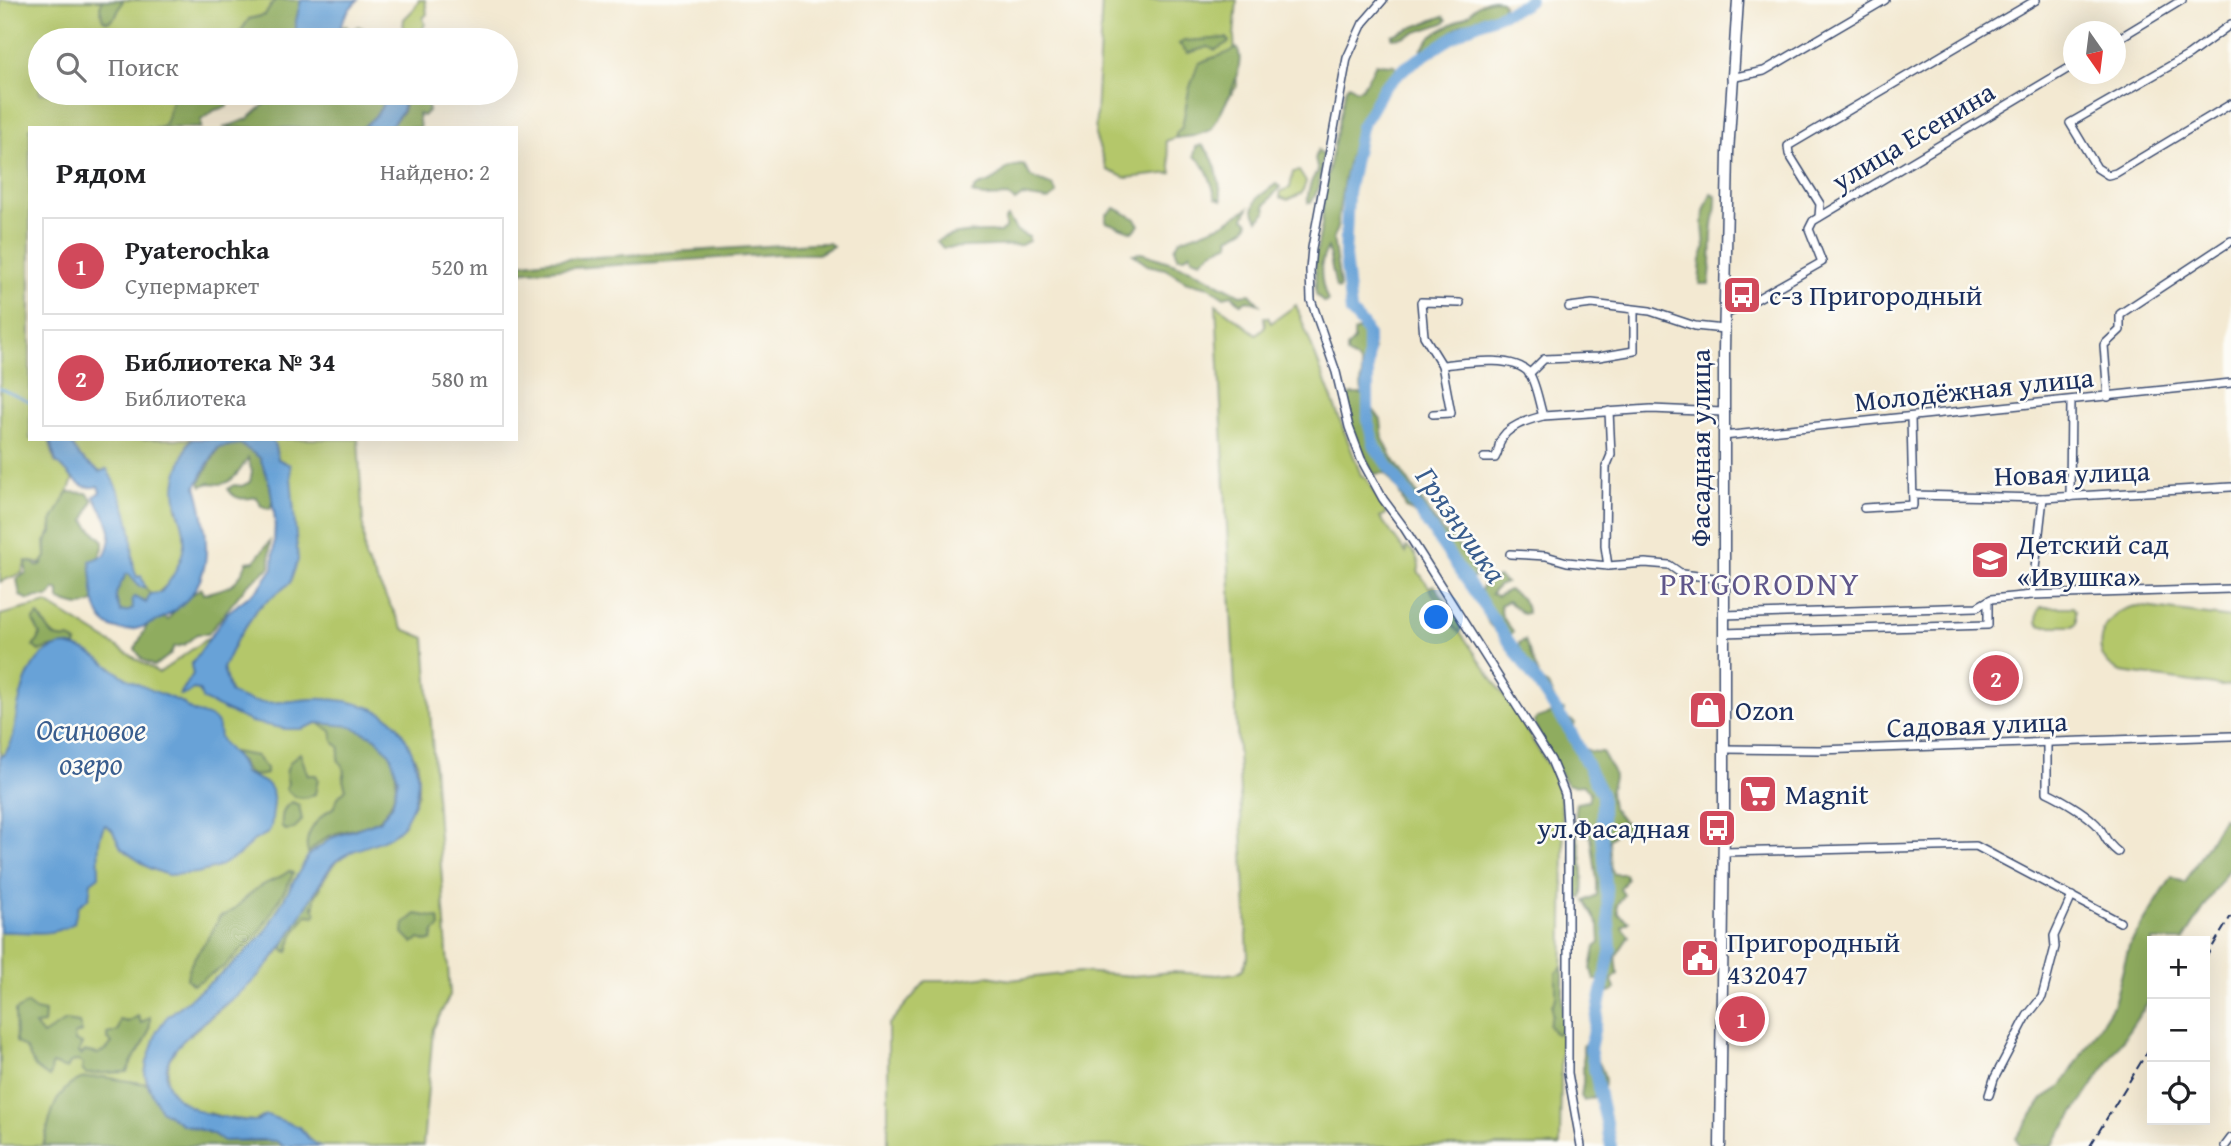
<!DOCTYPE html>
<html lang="ru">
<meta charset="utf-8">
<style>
:root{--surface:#fff;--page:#f6f6f6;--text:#202124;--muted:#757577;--line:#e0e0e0;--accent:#d1495b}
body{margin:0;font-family:"Gentium Book Plus",serif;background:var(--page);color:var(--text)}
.controls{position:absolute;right:21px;bottom:21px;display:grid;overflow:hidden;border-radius:0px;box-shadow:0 7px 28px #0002}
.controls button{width:63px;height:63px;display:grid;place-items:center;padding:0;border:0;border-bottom:2px solid var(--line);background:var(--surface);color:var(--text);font:35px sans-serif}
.compass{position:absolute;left:2063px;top:21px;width:63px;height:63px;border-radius:50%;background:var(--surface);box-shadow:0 7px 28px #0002;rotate:166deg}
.you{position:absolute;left:1437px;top:618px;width:24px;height:24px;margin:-18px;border:5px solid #fff;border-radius:50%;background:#1a73e8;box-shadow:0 0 0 10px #1a73e833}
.badge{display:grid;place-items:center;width:46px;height:46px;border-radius:50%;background:var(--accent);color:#fff;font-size:23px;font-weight:700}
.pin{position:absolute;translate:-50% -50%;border:4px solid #fff;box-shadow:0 2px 7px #0006}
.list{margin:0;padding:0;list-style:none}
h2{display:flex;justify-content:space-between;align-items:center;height:91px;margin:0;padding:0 28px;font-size:30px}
h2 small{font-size:23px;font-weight:400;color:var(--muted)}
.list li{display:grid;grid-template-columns:46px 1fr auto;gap:21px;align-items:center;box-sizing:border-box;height:98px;margin:0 14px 14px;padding:0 14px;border:2px solid var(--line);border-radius:0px}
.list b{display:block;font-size:26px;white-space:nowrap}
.list p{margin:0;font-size:23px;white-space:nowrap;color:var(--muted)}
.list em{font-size:23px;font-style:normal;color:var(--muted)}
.icon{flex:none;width:38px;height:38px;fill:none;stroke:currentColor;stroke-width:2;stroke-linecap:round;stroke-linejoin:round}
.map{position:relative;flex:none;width:2231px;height:1146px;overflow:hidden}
.search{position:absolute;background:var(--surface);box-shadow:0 7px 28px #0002;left:28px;top:28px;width:490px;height:77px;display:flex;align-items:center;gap:18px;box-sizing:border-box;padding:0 24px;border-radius:38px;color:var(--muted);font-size:26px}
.panel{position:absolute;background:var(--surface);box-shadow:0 7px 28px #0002;left:28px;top:126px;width:490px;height:315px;border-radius:0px}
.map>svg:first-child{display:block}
</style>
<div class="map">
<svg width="2231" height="1146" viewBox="0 0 2231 1146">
<rect width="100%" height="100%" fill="#fdfcf7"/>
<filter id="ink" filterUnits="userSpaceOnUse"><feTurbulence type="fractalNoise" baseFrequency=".0143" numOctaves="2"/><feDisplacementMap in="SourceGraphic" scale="14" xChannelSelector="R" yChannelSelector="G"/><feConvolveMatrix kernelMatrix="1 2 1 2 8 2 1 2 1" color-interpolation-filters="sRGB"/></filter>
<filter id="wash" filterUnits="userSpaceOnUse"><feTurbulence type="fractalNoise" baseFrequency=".00686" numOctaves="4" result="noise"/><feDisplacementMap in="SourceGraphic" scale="28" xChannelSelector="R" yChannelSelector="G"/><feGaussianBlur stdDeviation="1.57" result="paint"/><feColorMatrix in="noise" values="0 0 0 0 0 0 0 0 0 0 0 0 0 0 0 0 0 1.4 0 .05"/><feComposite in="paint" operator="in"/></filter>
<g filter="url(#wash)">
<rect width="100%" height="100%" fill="#f3e9d2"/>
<g fill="#b4c76a" stroke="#687b64" stroke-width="2">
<polygon points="0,0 275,0 265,15 249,19 235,40 40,40 40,93 174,93 166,122 160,128 30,128 30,439 49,439 55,462 65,468 73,480 63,504 52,521 51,532 45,542 46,557 41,564 26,561 22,573 0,582"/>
<path d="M419,0H425L427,14L423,18L425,24C420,39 406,40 392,40L398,31L403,30L404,19L414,9Z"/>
<polygon points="1102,0 1237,0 1234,37 1237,86 1210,125 1166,141 1172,173 1126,178 1107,170 1095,135"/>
<path d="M346,26L351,31L358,26C364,28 372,34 374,40H347L342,31L343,27Z"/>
<polygon points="1299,171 1306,182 1302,193 1288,200 1280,197 1281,191 1290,188 1293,172"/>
<path d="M1216,304L1256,334L1265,327L1264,317H1268L1271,323L1296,305L1361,475L1366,478L1386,513L1385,515L1380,517L1406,553V547C1414,549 1422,564 1418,571L1514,710L1555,777L1561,802L1564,847L1560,1146H888V1025L926,981H950L988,976L1010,980L1080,972L1133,976L1171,972L1218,975L1236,973L1243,969L1248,955Z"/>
<path d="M71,439H193L188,443L176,506L184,527V550L172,580L147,603L132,565V535L106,469L100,472C88,463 73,455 71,439Z"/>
<polygon points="270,439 358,439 365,558 403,629 425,638 450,995 433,1029 423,1146 320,1146 310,1140 299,1127 267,1115 255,1121 225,1118 210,1113 202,1113 184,1104 170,1092 167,1082 169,1060 178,1045 252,982 278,953 333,865 347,853 390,836 403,826 418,794 418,764 398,726 315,699 264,704 241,700 230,692 223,668 236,641 258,608 290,583 278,459 274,443"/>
<polygon points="47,603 159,673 212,635 191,665 193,674 180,694 193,689 199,690 302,729 317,723 350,726 390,754 398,778 392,806 379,821 331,838 284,902 264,934 232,965 167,1017 161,1025 147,1062 145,1075 147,1084 128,1081 50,1118 43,1146 0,1146 0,615"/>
<path d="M2136,606L2231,618V685L2222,686L2121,672C2085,658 2100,612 2136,606Z"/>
<polygon points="2041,607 2073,607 2076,611 2076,623 2073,626 2040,626 2037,622 2038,611"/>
</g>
<g fill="#8fac5e" stroke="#556e5e" stroke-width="2">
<polygon points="102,0 123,0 116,16 108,22 103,20 100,7"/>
<polygon points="275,0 301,0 296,21 296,40 235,40 249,19 265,15"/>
<path d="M1493,0L1501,1L1504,4L1502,9L1461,25L1423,53L1421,50L1432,35L1470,14C1475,5 1483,2 1493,0Z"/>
<polygon points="1444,16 1447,20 1444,23 1402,37 1392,38 1392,35"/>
<polygon points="1227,38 1229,42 1215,50 1208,47 1188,53 1179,44 1184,41"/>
<path d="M1236,48L1238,49C1246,70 1222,111 1211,130L1194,136L1176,138V133L1182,127L1189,90L1198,64C1211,56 1225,57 1236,48Z"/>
<path d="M1376,64L1395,65L1398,70C1392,78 1383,85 1377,94C1351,132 1342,183 1337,228L1333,238L1340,286L1339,289L1336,288L1328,248C1317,264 1321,284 1328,301L1324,303L1316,295L1315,259L1322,224L1324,192L1346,88L1349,85L1357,90L1362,88Z"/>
<polygon points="174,93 255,93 249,96 234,94 227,107 215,110 201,120 201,128 160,128 166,122"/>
<path d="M277,93H384C385,109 374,118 362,128H223L248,119Z"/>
<polygon points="408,93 427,93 426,100 429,110 423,116 418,114 420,128 387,128 403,112"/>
<path d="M1202,145C1218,160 1218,179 1222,200L1216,198C1211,182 1208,165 1194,156L1196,147Z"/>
<path d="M1318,150L1323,155L1319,188L1311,203H1308C1307,194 1311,177 1318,172L1315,159Z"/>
<path d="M1024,165L1031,177L1053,186L1057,194L1048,200L1022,196L1015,201L1008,196L983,197L972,193C977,183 983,186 992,181C1006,172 1003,166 1024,165Z"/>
<polygon points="1276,184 1280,187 1265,205 1266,212 1258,220 1253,210 1257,198"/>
<path d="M1711,193L1716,195C1717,209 1713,220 1712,234C1711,251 1712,267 1709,284H1699L1701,260L1705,248L1703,225L1704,211Z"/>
<polygon points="1115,208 1134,218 1139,225 1133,232 1106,222 1106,215"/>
<polygon points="1248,208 1244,218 1249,222 1246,228 1229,238 1230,243 1214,250 1201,261 1192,258 1190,252 1185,257 1178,257 1175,248 1180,240 1223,224"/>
<path d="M1008,217L1017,231L1029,237V241L1021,245L943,248L937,241C953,231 981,232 1000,232L1005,229V219Z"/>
<polygon points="813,243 829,243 833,246 818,254 776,254 516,272 516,264 550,260"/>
<polygon points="1142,253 1193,270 1240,295 1250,294 1259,304 1247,300 1241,304 1232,295 1224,297 1209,287 1187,282 1165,269 1147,265 1133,254"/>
<path d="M1362,328L1367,329L1370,335L1369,341L1374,349L1368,359L1373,379L1368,390L1362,391C1359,382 1366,368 1358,361C1355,358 1351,357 1347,354V348L1354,340V332Z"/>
<path d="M1353,394H1361L1366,396L1369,404L1381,420L1383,439L1392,457L1442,531C1453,538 1475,563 1475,577L1469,579C1441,563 1428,518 1406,508L1398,489L1385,473L1374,474L1372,471L1350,424L1345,401L1348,396Z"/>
<path d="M242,442L262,458L273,498L270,509L261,506L257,497C245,499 235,501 228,489L234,485L242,486L250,482L252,472L248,458C242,467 234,484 219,484C211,483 209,482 202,486L200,482L217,451L224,445Z"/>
<path d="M68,492L87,493L93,500L85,520L89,527L103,540V548L95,566L102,597C83,609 80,608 59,600V591L55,589L49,597H37L29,600L20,596L17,579L26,573V562L34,563L36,566L41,565L46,557V542L52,532V521Z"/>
<path d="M270,541V567L247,585L208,634H197L184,645L174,647L170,655L154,666L142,659L135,649L151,618L160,615L168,620L179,604L201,588L203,594C228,588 237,587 247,562L254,561Z"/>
<path d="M126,574H129L139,587H145L150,594L147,603L135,598L134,608L129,611L121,612C111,591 117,592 126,574Z"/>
<path d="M1498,577L1506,583L1498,586L1491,594L1497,596L1509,590C1519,596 1527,601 1527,613L1523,614L1508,601L1500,605L1502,617L1513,631L1510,636L1504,639L1489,624L1477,598L1484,584Z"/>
<path d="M1434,585L1458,619L1461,630L1459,632C1451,627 1452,620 1447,613C1440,604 1434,598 1430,587Z"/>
<path d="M38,615C49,627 49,641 69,638L77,643L74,650L50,647L39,651L33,646L38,641L40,634L33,621Z"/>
<path d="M1525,640L1541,681L1548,685L1559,709L1564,710V716L1575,723L1572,731C1579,746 1585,753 1602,752L1613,771L1614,778L1610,792L1612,808L1629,827L1624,833H1616L1609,840L1611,869L1614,874H1625L1627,879L1620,889L1624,895L1617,905L1618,914L1629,922L1622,927L1629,936L1616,956L1618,974L1612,980L1615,989L1609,992L1602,980H1594L1591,969L1595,947L1600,943L1599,926L1585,901L1597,895V881L1591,836L1579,833L1575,810L1576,803L1588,801L1590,792L1584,785C1579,785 1572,787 1567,784C1563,781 1536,729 1534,722L1537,718L1552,713L1541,693L1521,666L1522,651L1518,649L1519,643Z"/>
<path d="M322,720C337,722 367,725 378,735C400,755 403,798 380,818C367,829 344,829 329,836C321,840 314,848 308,853C302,835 319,815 335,807L336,799L346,789L343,780L345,771L338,759L340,748L333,741L331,731L321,725Z"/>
<path d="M233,752L256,756L266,768V774C252,778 246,775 241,761L235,759Z"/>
<path d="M300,753L308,775H316L318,779L315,794C304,800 294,799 286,789L288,783C283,770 289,761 300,753Z"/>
<path d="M292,802L299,805L302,820L294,829L285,830L282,827C281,817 282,807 292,802Z"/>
<polygon points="2223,818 2231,822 2231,865 2183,941 2152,941 2152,995 2150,999 2052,1146 2020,1146 2016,1138 2044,1098 2061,1087 2114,1004 2129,946 2172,877 2185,883"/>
<path d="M1576,834C1581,845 1586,888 1582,898H1579C1572,882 1570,850 1576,834Z"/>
<path d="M289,871L293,873L290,881L261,930L225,966L193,985L187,979C189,954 213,940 219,917C235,912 242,900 255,890C265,882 278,880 289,871Z"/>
<polygon points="317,884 321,887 315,897 315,906 312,905 316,913 315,916 307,915 293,935 288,952 284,950 281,943"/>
<polygon points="416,914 439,918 440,927 434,932 432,940 428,942 419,939 413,943 403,933 404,924"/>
<path d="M1561,968L1563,973C1564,985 1561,1020 1563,1028L1557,1034L1553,1032L1549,1024L1552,1015V1005L1556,998V973Z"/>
<path d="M27,1004L35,1010L45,1012L44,1024L35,1025L43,1035L65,1021L79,1023L82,1032L74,1035L75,1041L82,1044L78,1053L81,1055L85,1051L98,1054L107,1049L112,1043L107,1039V1034L118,1031L120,1020L128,1022L138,1016L141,1023L150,1017C151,1045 135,1049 127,1072L86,1074L82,1070L83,1064L78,1061L71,1062L67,1069L52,1064L51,1074L49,1077L35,1067L26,1049L16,1042L15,1011Z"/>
<path d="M1587,1043C1594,1055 1614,1081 1600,1093C1596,1097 1588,1099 1584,1101L1581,1096L1583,1084V1046Z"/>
<path d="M103,1077L147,1084L161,1110L182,1124L211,1133L224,1141H276L283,1146H44C49,1121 53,1090 81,1079C87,1077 97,1078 103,1077Z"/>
</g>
<g fill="#67a2d7" stroke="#41689a" stroke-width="2">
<path d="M301,0H358C346,11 338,24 340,40H296V21Z"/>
<path d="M384,93H406L402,111L389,128H362C374,118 385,109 384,93Z"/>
<path d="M50,439H71C73,455 88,463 100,472L107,469C118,490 128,508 131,532C134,548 130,562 137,577L141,576L145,587H140L129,574H126C118,591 111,592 121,612L129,611L133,608L132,599L135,597L146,603L150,594L160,593C176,575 190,549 182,523C178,509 173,495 176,480C178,468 184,455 188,443L193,439H270L274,443L278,459L290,465L298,560L290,583L258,608L236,641L223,668L230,692C255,709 283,701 312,699C333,698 355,702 374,709C383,713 394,720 399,728C420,760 425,788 405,822C392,846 352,844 333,864C325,873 320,885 313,895C295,926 278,957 252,982C233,1000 175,1039 168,1062C161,1087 175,1100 197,1110C204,1114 252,1124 259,1120C262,1118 264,1115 267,1115L299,1127L310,1140L320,1146H283L276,1141L260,1140L224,1141L211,1133L182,1124L161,1110L153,1096L145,1075L147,1062L157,1031L167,1017L232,965L264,934L308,856L331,838L379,821L392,806L398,778L390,754L376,738L350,726L317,723L302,729H286L251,722L203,700L199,690L193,689L187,694L180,695L193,674L191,665L227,613L259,588L273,568L275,520L270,485L260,458L240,444L218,448L207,465L196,486C214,549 215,600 145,626C132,631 117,633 105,623C91,610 93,579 90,561L105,555C117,527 106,521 94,496L100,492L98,486C78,493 71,472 56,462Z"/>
<path d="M66,645C94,650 105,665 128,679C146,689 165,695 183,703C192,716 207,712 216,721C221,726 218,731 220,737C225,750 239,755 244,773L268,784L272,790L274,803L271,827L268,833L253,841L239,855L216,868L197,873L168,875L149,868L121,848L112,830L105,825C96,839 99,859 99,876L91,882L89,898L78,906L74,923C51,939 25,930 0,932V757C16,746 14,724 18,706C24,680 35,647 66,645Z"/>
</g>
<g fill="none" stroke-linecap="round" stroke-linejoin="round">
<polyline stroke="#67a2d7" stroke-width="2" points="0,388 30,402"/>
<polyline stroke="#67a2d7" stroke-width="12" points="1530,0 1524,5 1467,28 1406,67 1384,87 1361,127 1348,193 1345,256 1351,312 1363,325 1368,335 1368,422 1375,447 1571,732 1602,795 1602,835 1611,948 1590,1049 1611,1146"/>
</g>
</g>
<g filter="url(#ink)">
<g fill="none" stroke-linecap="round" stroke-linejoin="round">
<defs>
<g id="minor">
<polyline points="1383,0 1363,23 1347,58 1312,248 1310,270 1311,300 1336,372 1349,427 1361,459 1383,499 1403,526 1551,760 1565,794 1568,837 1568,1073 1581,1146"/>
<polyline points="2231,24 2189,55 2070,123 2097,168 2108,175 2116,173 2231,104"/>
<polyline points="2116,40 2182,0"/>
<polyline points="1731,78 1764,71 1885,0"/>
<polyline points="1819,217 1820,204 1789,154 1788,146 2036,0"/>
<polyline points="1569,307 1592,304 1650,311 1695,326 1724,329"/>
<polyline points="1724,314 1739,309 1822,262 1809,229 1813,221 2074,65"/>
<path d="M1442,365C1463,363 1513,354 1529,373C1536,383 1539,404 1543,416"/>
<polyline points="1529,374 1544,359 1599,357 1634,351 1634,310"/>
<polyline points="2108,397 2104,345 2120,330 2120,314 2231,241"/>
<polyline points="1433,414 1451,413 1442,365 1424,336 1421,302 1460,303"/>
<polyline points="1723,436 2231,383"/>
<path d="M1484,458H1495C1499,452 1498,448 1500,442C1506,426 1528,420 1543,416L1651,409L1723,412"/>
<polyline points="1913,495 2043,498 2231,487"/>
<polyline points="2070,497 2071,401"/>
<polyline points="1864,508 1913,505 1911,417"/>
<polyline points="2038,548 2092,545"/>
<polyline points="1510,554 1546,556 1567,562 1608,566 1645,563 1669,565 1682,574 1722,579"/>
<polyline points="1608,566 1605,546 1606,467 1611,455 1609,411"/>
<polyline points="2032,595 2043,498"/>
<polyline points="1723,615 1977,607 1991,599 2032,595 2231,589"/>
<polyline points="1723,633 1988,625 1988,601"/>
<path d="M2047,743V792C2060,798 2084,812 2094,822C2106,832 2102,840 2118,852"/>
<polyline points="1724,749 1819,750 2231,736"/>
<polyline points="1723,852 1976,846 2120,922"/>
<polyline points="1989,1095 1994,1079 2027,1016 2042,997 2055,947 2054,936 2072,896"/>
<polyline points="2225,1146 2231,1138"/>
</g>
<polyline id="secondary" points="1720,1146 1724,827 1724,350 1728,153 1738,0"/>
</defs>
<use href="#minor" stroke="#3b4b6f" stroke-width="10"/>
<use href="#secondary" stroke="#3b4b6f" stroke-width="13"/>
<use href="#minor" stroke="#fff" stroke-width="7"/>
<use href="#secondary" stroke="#fff" stroke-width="10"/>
<g stroke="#1b2f5e" stroke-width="2" stroke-dasharray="10 5" stroke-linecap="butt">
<polyline points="2205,959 2231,916"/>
<polyline points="2090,1146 2152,1044"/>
</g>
</g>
</g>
<defs>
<symbol id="bus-square" viewBox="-11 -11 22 22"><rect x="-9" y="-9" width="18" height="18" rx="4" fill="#d1495b" stroke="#fdfcf7"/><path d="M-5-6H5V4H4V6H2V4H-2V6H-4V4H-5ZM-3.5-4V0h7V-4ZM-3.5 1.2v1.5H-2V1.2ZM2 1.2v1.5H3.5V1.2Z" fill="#fff"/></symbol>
<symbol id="school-square" viewBox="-11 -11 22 22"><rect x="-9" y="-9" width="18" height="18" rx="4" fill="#d1495b" stroke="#fdfcf7"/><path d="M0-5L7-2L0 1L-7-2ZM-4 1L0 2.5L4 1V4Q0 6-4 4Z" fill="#fff"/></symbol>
<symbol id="shop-square" viewBox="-11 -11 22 22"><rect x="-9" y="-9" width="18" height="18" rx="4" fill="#d1495b" stroke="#fdfcf7"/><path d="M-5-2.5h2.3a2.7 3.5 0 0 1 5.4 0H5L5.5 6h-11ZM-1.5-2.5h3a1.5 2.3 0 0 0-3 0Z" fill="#fff"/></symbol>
<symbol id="supermarket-square" viewBox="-11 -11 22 22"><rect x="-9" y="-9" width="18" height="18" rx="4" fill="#d1495b" stroke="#fdfcf7"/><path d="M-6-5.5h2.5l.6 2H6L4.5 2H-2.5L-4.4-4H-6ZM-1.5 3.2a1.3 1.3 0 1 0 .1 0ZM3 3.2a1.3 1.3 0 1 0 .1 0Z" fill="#fff"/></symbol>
<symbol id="civic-square" viewBox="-11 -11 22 22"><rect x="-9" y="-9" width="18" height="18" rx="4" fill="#d1495b" stroke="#fdfcf7"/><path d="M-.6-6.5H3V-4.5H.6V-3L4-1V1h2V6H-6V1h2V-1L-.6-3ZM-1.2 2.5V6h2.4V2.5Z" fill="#fff"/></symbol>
</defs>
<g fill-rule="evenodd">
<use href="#bus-square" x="1720" y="273" width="44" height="44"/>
<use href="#school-square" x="1968" y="538" width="44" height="44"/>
<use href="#shop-square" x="1686" y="688" width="44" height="44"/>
<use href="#supermarket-square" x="1736" y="772" width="44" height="44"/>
<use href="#bus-square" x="1695" y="806" width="44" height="44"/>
<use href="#civic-square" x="1678" y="936" width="44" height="44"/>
</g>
<g text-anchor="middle" stroke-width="5" stroke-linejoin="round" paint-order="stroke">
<g font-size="28" fill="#1b2f5e" stroke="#fdfcf7">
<text transform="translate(1913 136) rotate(-31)" y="10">улица Есенина</text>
<text transform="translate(1974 389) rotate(-6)" y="10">Молодёжная улица</text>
<text transform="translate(1700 448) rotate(-90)" y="10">Фасадная улица</text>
<text transform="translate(2072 473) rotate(-2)" y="10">Новая улица</text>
<text transform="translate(1977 724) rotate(-2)" y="10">Садовая улица</text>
</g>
<g font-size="28" fill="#1b2f5e" stroke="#fdfcf7" text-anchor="start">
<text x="1769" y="305">с-з Пригородный</text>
<text x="2017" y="554">Детский сад<tspan x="2017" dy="32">«Ивушка»</tspan></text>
<text x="1735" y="720">Ozon</text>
<text x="1785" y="804">Magnit</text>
<text x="1690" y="838" text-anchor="end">ул.Фасадная</text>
<text x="1727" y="952">Пригородный<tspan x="1727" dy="32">432047</tspan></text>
</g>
<g font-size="30" font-style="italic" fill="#395d8e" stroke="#fdfcf7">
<text transform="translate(1461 525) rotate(55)" y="10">Грязнушка</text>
<text x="91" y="740">Осиновое<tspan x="91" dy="34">озеро</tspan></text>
</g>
<g font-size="32" letter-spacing="2" fill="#5f568a" stroke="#fdfcf7">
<text x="1760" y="595">PRIGORODNY</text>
</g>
</g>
</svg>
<div class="controls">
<button>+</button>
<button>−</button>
<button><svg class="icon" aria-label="locate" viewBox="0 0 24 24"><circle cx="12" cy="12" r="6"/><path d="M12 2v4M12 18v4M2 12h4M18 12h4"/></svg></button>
</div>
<svg class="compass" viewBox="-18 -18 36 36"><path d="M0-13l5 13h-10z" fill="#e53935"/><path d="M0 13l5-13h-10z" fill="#757577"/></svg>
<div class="you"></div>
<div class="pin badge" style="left:1742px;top:1019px">1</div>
<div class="pin badge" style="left:1996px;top:678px">2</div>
<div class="search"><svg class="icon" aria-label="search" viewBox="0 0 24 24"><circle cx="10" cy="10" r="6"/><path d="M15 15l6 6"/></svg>Поиск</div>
<section class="panel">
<h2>Рядом<small>Найдено: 2</small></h2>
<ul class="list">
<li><span class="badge">1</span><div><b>Pyaterochka</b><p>Супермаркет</p></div><em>520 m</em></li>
<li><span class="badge">2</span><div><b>Библиотека № 34</b><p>Библиотека</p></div><em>580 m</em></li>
</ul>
</section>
</div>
